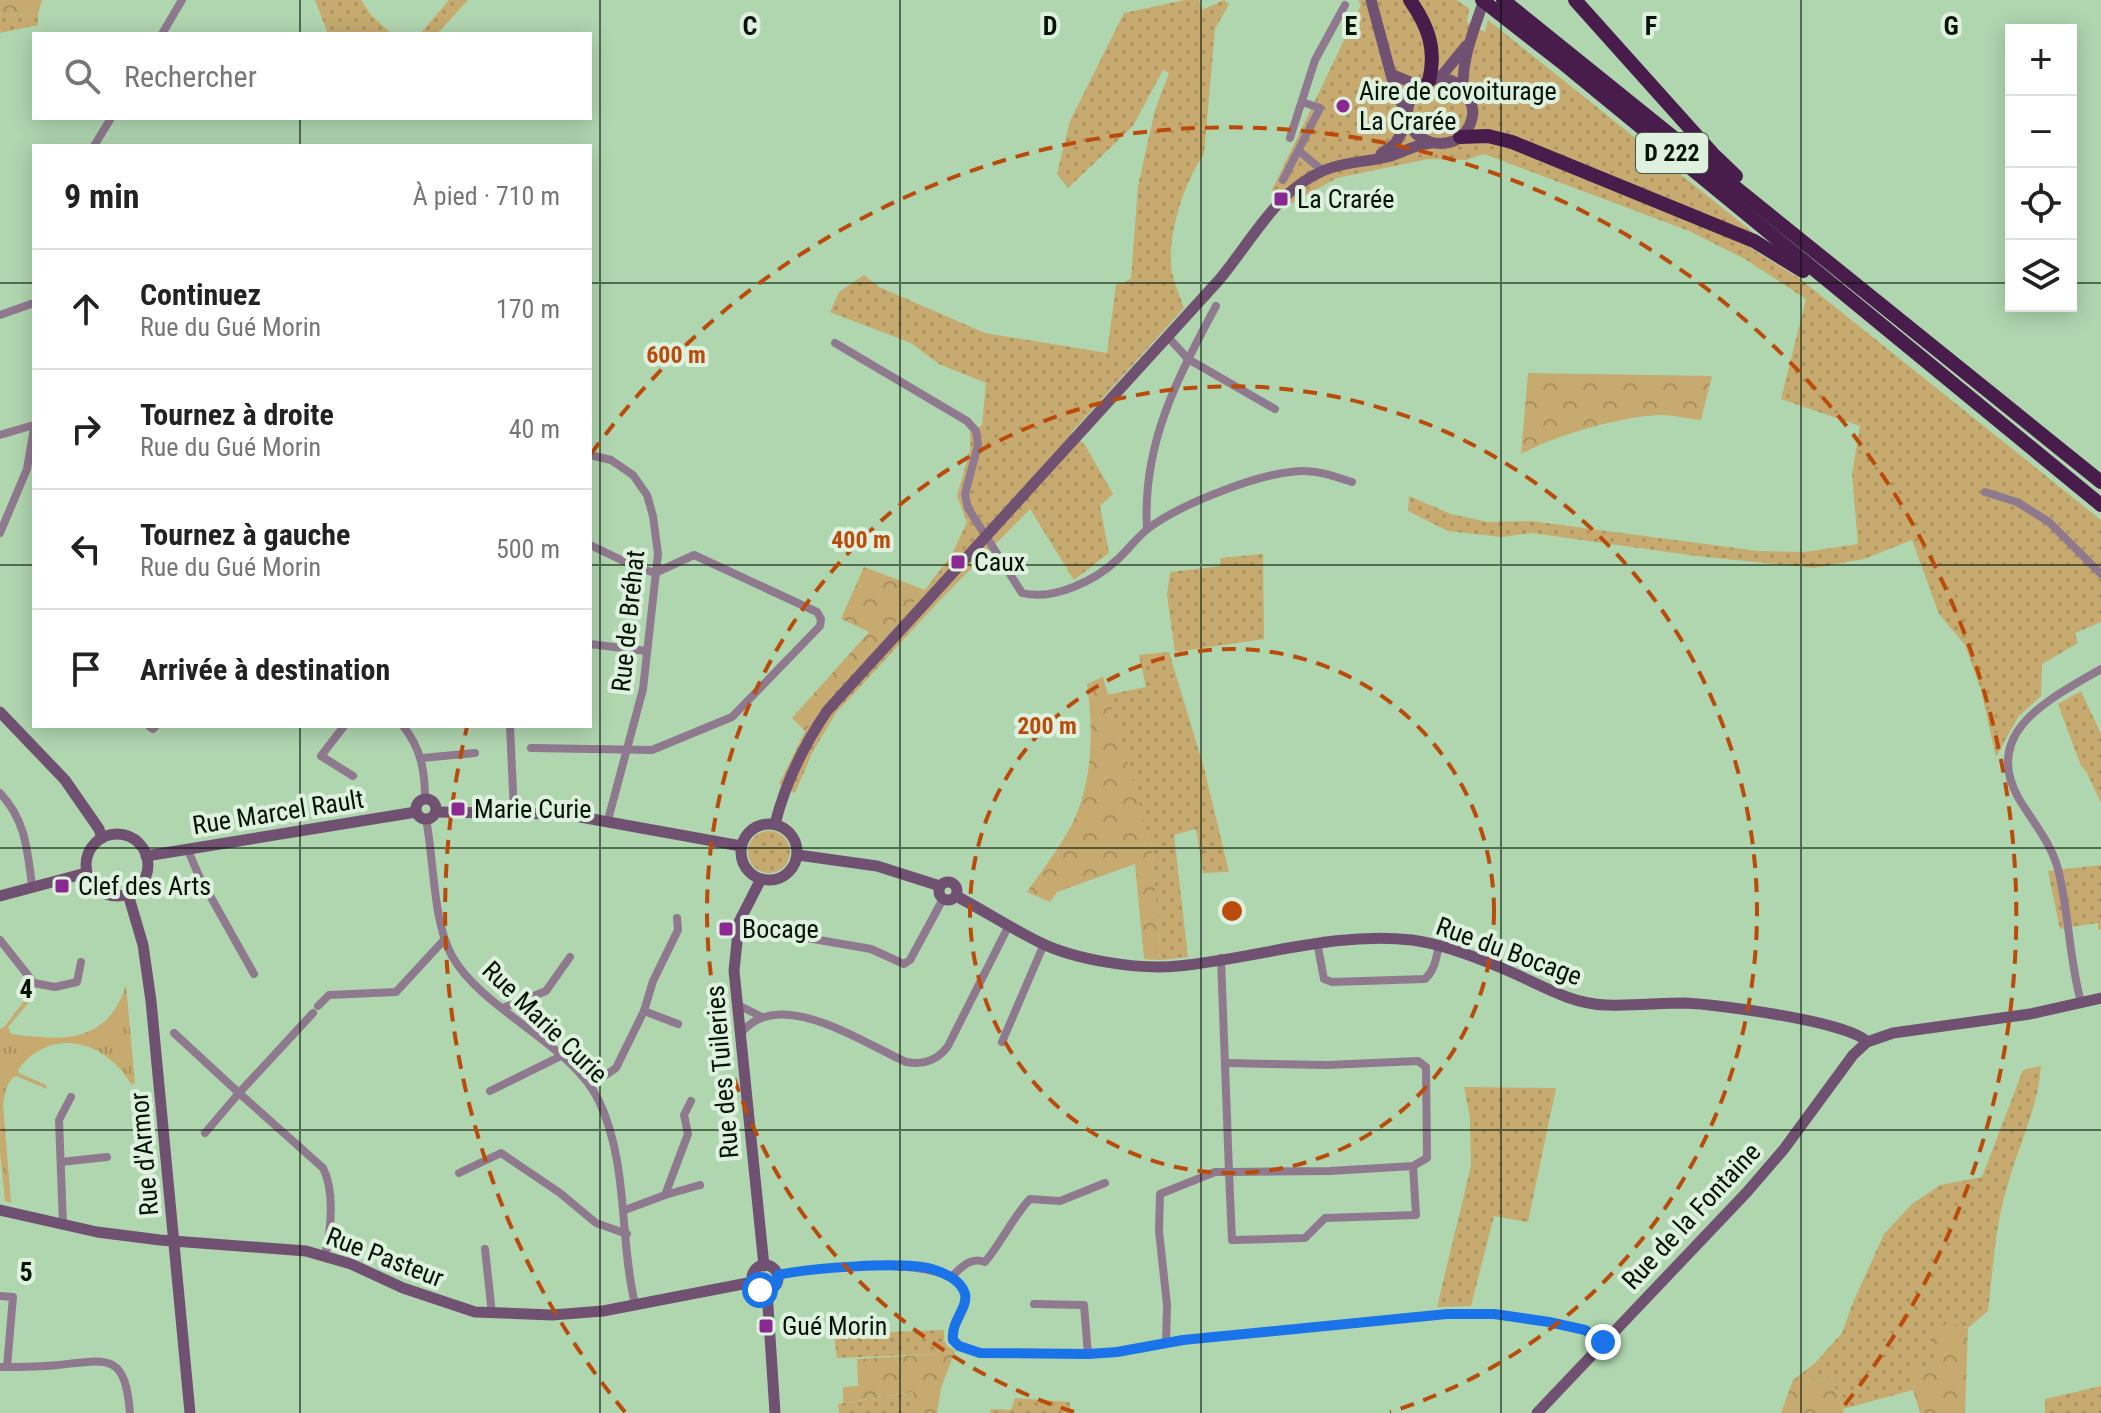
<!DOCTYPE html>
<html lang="fr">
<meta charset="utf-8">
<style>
:root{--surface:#fff;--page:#f2f2f2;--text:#222;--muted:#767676;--line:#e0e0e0}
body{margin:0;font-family:"Roboto Condensed",sans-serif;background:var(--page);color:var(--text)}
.controls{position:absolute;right:24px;top:24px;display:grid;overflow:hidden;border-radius:0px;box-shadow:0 4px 20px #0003}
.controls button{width:72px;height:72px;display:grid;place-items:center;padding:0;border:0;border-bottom:2px solid var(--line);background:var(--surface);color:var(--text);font:40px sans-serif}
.stop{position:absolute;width:24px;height:24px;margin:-18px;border:6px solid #1a73e8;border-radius:50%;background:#fff}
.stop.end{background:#1a73e8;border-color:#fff;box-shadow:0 2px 8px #0008}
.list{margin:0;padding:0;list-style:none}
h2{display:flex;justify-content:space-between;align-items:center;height:104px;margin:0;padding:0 32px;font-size:34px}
h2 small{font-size:26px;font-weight:400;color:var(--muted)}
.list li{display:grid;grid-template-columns:52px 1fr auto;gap:24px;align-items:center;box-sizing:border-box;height:120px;padding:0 32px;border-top:2px solid var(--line)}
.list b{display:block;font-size:30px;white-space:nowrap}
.list p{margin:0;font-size:26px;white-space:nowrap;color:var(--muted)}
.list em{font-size:26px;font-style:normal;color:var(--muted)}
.icon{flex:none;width:44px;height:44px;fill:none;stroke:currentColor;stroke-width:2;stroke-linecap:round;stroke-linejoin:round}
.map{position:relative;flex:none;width:2101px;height:1413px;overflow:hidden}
.search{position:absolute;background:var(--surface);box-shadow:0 4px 20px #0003;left:32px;top:32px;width:560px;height:88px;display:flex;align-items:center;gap:20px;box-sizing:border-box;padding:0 28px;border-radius:0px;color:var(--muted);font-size:30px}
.panel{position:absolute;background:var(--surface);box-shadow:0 4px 20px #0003;left:32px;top:144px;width:560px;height:584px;border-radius:0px}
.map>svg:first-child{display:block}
</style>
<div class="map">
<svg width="2101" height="1413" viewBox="0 0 2101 1413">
<defs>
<pattern id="grass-dots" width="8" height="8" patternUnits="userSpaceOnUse" patternTransform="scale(2)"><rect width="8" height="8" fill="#c6aa6f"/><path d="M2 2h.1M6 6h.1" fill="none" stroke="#a9915f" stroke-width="1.8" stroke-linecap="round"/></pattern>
<pattern id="forest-crowns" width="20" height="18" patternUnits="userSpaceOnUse" patternTransform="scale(2)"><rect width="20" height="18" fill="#c6aa6f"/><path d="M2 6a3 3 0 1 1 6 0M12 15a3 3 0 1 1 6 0" fill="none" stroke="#a9915f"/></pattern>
<pattern id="park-tufts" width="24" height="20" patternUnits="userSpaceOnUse" patternTransform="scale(2)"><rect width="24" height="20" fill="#c6aa6f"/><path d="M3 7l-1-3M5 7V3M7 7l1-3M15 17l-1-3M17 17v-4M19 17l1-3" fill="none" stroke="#a9915f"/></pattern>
</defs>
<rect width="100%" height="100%" fill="#b0d6b0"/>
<g fill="url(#grass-dots)">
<polygon points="315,0 361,0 371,15 392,34 328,34"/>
<polygon points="449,0 468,0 437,34 420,34"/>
<path d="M1185,0H1199L1202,10L1224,0L1229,4L1215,29L1204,154C1184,182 1166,238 1172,273C1175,285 1180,297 1184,308L1071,433L1085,445L1113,494L1100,506L1109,553L1074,580L1030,509L939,601L836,713L813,751L795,793L779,784L805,731L842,682L925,590L952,554L967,522L957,496L970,450V432L982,425L986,383L939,364L911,343L830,312L839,292L864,275L879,287L985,333L1107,353L1116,285L1131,279L1138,186L1155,110L1169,73L1163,70L1133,126L1068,188L1057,174L1070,121L1124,13Z"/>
<polygon points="1358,0 1456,0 1469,8 1467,22 1485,32 1488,20 1755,234 1750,248 1799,278 2101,520 2101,622 2075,633 2078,643 2042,664 2041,696 2018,717 1996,757 1981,690 1965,645 1939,614 1912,540 1864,559 1814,568 1696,556 1532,533 1501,537 1448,531 1408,511 1409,496 1451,514 1488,522 1531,521 1758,551 1804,552 1858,544 1852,474 1860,426 1781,399 1806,299 1745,259 1689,231 1484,154 1466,160 1428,159 1337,178 1286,206 1272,190 1361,5"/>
<polygon points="38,14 38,25 0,33 0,15"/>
<polygon points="1263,554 1264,639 1175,652 1167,595 1170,572 1221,566 1220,558"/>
<polygon points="1169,652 1204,768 1229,872 1203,873 1196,829 1174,835 1188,957 1160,960 1152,848 1106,695 1146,687 1139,655"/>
<polygon points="2081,691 2101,734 2101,803 2086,771 2081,766 2058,704"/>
<circle cx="769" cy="852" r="21"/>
<polygon points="2101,865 2101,929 2098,930 2098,923 2060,929 2048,871"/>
<path d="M2041,1066C2038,1108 2019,1144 2008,1184C1995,1225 1993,1269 1988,1311L1968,1328L1965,1326L1934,1364L1913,1370V1390L1843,1409L1832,1379L1793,1380L1814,1364L1842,1333L1852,1305L1884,1234L1912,1204L1940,1185L1982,1177L2023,1070Z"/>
<polygon points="1464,1087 1556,1088 1528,1222 1494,1216 1471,1306 1437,1307 1471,1166 1470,1117"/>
<polygon points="944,1330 944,1340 936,1354 837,1358 834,1334"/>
<polygon points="2101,1386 2101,1413 2045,1413 2045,1399"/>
<polygon points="914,1392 915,1413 839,1413 838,1404"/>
<polygon points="1015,1398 1070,1402 1070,1413 990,1413 991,1409 1011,1410"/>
</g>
<g fill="url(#forest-crowns)">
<polygon points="0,0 42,0 38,14 0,15"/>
<path d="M1528,373L1712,376L1701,420C1689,419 1677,416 1664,415C1625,415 1555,435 1521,454Z"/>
<polygon points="864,567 925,590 842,682 805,731 792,718 869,632 841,619"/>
<path d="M1103,677L1152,848L1160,960L1144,959L1135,864L1057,892L1050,902L1027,892C1040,873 1054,855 1066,835C1093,791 1094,733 1087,684Z"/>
<polygon points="1934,1319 1968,1328 1965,1413 1920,1413 1913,1390 1912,1370 1934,1364"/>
<polygon points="944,1340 947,1346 955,1351 941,1388 937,1413 915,1413 913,1392 843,1403 843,1387 858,1386 857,1359 936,1354"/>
<polygon points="1832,1379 1844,1413 1781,1413 1793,1380"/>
</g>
<path fill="url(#park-tufts)" d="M126,985L135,1083L131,1084C106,1041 51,1025 18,1070L19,1073L46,1085L47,1089L16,1076C6,1081 5,1094 3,1104L11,1203L5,1201L0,1152V1029L5,1026L28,996V992L35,995L8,1027L11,1034C63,1041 107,1044 126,985Z"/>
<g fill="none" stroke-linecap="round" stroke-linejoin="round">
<g stroke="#8f798f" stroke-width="8">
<polyline points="162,34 182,0"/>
<polyline points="1290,138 1315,60 1345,5"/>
<polyline points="94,146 111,118"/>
<polyline points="1299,151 1323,171"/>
<polyline points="1283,180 1320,108 1302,102"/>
<polyline points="0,315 34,303"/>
<polyline points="1168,337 1188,359 1275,409"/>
<path d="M835,343L967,421L976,431L978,445L965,494L968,508L1022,593C1053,601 1095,581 1118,559C1130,548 1139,534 1153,525C1186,502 1264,471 1304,471C1321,471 1336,477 1352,482"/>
<polyline points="0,435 34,425"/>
<polyline points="590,455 611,460 633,475 647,495 653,516 658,554 643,689 608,820"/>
<polyline points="1985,492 2017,502 2049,522 2101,574"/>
<path d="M1147,529C1142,444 1177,379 1216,306"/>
<polyline points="0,533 27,469 34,428"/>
<polyline points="590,644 646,651"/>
<polyline points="149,726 153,729 156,726"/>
<polyline points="344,726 321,756 353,776"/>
<path d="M403,726C421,748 425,771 425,799"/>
<polyline points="510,726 514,813"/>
<polyline points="531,748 652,750 732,717 820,626 821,619 817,612 694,555 655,573 636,567 590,545"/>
<polyline points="422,758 475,753"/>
<path d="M0,793C26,821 27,849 32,885"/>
<path d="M426,819C434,859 433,923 452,956C482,1010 573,1045 599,1101C629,1165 619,1238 635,1304"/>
<polyline points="187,848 199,876 254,974"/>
<polyline points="773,932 871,949 904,964 910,960 943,899"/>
<polyline points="0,940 34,983 55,987 77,982 81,962"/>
<path d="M1317,942L1324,979L1332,982L1425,979C1435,970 1436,958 1439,946"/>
<path d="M2081,1002C2069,959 2069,912 2058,869C2051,843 2033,822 2019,799C1980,731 2052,698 2101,669"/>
<polyline points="738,1005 762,1017"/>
<polyline points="318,1006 329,995 396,992 444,940"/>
<polyline points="503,1008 546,991 570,957"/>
<polyline points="644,1011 678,1024"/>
<path d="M313,1013L239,1093L323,1168C335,1191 331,1231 325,1255"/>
<polyline points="174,1033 239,1093 205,1133"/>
<path d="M740,1035C776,983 865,1044 906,1062C923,1065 938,1060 948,1046L1009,925"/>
<polyline points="1002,1042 1044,944"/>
<polyline points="1225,1063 1327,1065 1418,1061 1426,1067 1427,1158 1413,1166 1330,1171 1229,1172 1232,1240 1305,1238 1325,1218 1416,1215 1413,1166"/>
<polyline points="590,1086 616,1068 644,1011 653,981 678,930 677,918"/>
<polyline points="490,1091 561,1056"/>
<polyline points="61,1162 107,1157"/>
<polyline points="459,1173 501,1153 560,1193 596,1223 627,1234"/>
<polyline points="665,1195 700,1185"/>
<polyline points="625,1210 665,1195 688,1134 684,1115 691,1101"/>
<polyline points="63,1225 59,1120 71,1097"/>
<polyline points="485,1249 492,1314"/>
<path d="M778,1275C812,1268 954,1251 965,1294C968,1309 951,1320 953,1340L959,1346L980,1353L1088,1354L1117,1352L1183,1340L1447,1314H1494L1549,1322L1585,1330L1603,1342"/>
<path d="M951,1277C961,1268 970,1256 985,1262C1002,1242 1012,1218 1030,1199L1060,1201L1105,1183"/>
<polyline points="0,1296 13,1297 7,1367"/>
<polyline points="1034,1304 1084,1305 1088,1354"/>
<polyline points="1166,1344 1167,1305 1159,1231 1160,1194 1215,1172 1229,1172 1221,958"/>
<path d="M0,1367C19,1367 39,1367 58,1365C109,1359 125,1353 130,1413"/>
</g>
<g stroke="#715172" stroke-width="11">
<polyline points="1371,0 1396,93 1407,113"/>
<polyline points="1391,74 1420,86"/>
<polyline points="1439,79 1466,46"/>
<path d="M1463,87C1418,55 1383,126 1430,142C1437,144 1446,144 1454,141C1463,137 1470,128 1472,118C1476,103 1464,95 1463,84C1463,55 1475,27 1484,0"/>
<polyline points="1381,154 1395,144 1408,121"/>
<polyline points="0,712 65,780 99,829 102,838"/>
<circle cx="426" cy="809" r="10"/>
<polyline points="436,812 564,814 741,846"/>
<circle cx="769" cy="852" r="28"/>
<path d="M775,824C785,784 804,745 827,711L1219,280C1251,242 1277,189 1325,170C1346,161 1370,162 1391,156C1405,151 1417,144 1432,143"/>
<circle cx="117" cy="865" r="31"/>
<polyline points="798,855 877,866 940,886"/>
<polyline points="146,856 416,812"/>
<polyline points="761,879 739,922 734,971 764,1266"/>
<circle cx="948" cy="891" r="9"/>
<polyline points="128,894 143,945 151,1001 190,1413"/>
<polyline points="0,896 86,873"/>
<path d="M956,896C985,911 1012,929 1041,943C1076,960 1139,970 1178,966C1256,959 1332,931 1412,940C1443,944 1476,957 1504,969C1538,983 1569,1004 1606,1005C1633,1006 1659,1003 1685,1003C1715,1004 1852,1022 1867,1042"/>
<polyline points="0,1210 97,1232 160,1240 306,1251 351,1264 403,1288 475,1312 552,1315 603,1311 753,1282"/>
<circle cx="765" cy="1278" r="13"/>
<polyline points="767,1291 775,1413"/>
<polyline points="1537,1413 1747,1192 1784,1149 1853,1055 1867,1042 1893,1033 2030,1014 2101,998"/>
</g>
<g stroke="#481c4b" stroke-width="14">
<path d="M1410,0C1428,26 1437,49 1429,81"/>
<polyline points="1482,0 1564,64 2101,505"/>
<polyline points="1503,0 2101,482"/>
<polyline points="1575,0 1713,154 1736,176"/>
<polyline points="1460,137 1488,136 1512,142 1754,241 1803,271"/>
</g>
</g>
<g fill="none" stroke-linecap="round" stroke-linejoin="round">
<path stroke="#1a73e8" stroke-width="10" d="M760,1290H771L777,1284L778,1275C810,1268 902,1261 932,1269C945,1273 961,1280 965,1294C968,1309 951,1320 953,1340L959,1346L980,1353L1088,1354L1117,1352L1183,1340L1447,1314H1494L1549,1322L1585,1330L1603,1342"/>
</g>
<path fill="none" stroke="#061407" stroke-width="2" stroke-opacity="0.55" d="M300,0V34M600,0V1413M900,0V1413M1201,0V1413M1501,0V1413M1801,0V1413M300,118V146M0,283H34M590,283H2011M2071,283H2101M0,565H34M590,565H2101M300,726V1413M0,848H2101M0,1130H2101"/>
<g fill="none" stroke="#bb4b0b" stroke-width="4" stroke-dasharray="14 10">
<circle cx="1232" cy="911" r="262"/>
<path d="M1074 1412A525 525 0 1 1 1390 1412"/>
<path d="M625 1412A787 787 0 0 1 467 727M591 454A787 787 0 1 1 1839 1412"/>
</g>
<g fill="#8a2991" stroke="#def1de" stroke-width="3">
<circle cx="1343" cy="106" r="8"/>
<rect x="1273" y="191" width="16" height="16" rx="4"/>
<rect x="950" y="554" width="16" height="16" rx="4"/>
<rect x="450" y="801" width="16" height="16" rx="4"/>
<rect x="54" y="878" width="16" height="16" rx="4"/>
<rect x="718" y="921" width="16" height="16" rx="4"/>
<rect x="758" y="1318" width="16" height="16" rx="4"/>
</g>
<g text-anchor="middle" stroke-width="8" stroke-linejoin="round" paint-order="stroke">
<rect fill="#def1de" stroke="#475648" stroke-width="2" x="1636" y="133" width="72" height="40" rx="6"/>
<g font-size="24" font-weight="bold" fill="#061407">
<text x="1672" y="161">D 222</text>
</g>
<g font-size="26" fill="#061407" stroke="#def1de" text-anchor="start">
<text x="1359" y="100">Aire de covoiturage<tspan x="1359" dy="30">La Crarée</tspan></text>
<text x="1297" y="208">La Crarée</text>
<text x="974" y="571">Caux</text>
<text x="474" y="818">Marie Curie</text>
<text x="78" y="895">Clef des Arts</text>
<text x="742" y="938">Bocage</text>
<text x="782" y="1335">Gué Morin</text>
</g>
<g font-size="26" fill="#061407" stroke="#def1de">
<text transform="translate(628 621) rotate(-84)" y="9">Rue de Bréhat</text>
<text transform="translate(278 812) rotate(-9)" y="9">Rue Marcel Rault</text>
<text transform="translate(1509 951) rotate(20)" y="9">Rue du Bocage</text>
<text transform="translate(545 1022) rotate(44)" y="9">Rue Marie Curie</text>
<text transform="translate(722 1072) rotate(-95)" y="9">Rue des Tuileries</text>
<text transform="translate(144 1154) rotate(-95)" y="9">Rue d'Armor</text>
<text transform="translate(1691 1216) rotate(-47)" y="9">Rue de la Fontaine</text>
<text transform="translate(385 1257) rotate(21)" y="9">Rue Pasteur</text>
</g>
</g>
<g font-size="26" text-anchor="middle" font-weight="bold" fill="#061407" stroke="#def1de" stroke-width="8" stroke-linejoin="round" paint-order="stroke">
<text x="750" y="35">C</text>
<text x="1050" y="35">D</text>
<text x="1351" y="35">E</text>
<text x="1651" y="35">F</text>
<text x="1951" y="35">G</text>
<text x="26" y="998">4</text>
<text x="26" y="1281">5</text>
</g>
<circle cx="1232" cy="911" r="12" fill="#bb4b0b" stroke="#def1de" stroke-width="4"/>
<g font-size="24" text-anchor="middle" font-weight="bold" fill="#bb4b0b" stroke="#def1de" stroke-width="8" stroke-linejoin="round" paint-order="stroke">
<text x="676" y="363">600 m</text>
<text x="861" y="548">400 m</text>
<text x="1047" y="734">200 m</text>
</g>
</svg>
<div class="controls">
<button>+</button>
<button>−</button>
<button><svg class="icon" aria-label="locate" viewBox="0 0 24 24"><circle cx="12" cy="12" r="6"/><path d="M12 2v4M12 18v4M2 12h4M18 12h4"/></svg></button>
<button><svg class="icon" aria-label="layers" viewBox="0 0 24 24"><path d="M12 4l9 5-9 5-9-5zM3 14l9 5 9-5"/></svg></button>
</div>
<div class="stop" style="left:760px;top:1290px"></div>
<div class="stop end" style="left:1603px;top:1342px"></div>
<div class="search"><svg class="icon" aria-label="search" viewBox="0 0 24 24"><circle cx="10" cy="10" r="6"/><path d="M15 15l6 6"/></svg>Rechercher</div>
<section class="panel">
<h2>9 min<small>À pied · 710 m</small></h2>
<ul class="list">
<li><svg class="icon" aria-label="ahead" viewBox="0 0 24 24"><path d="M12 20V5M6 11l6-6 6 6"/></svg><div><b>Continuez</b><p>Rue du Gué Morin</p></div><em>170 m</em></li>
<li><svg class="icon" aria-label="right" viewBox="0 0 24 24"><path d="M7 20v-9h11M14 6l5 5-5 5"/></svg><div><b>Tournez à droite</b><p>Rue du Gué Morin</p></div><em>40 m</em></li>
<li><svg class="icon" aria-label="left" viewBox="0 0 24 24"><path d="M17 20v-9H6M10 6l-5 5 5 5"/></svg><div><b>Tournez à gauche</b><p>Rue du Gué Morin</p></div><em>500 m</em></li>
<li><svg class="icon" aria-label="arrive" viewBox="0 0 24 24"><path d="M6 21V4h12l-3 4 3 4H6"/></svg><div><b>Arrivée à destination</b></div></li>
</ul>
</section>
</div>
